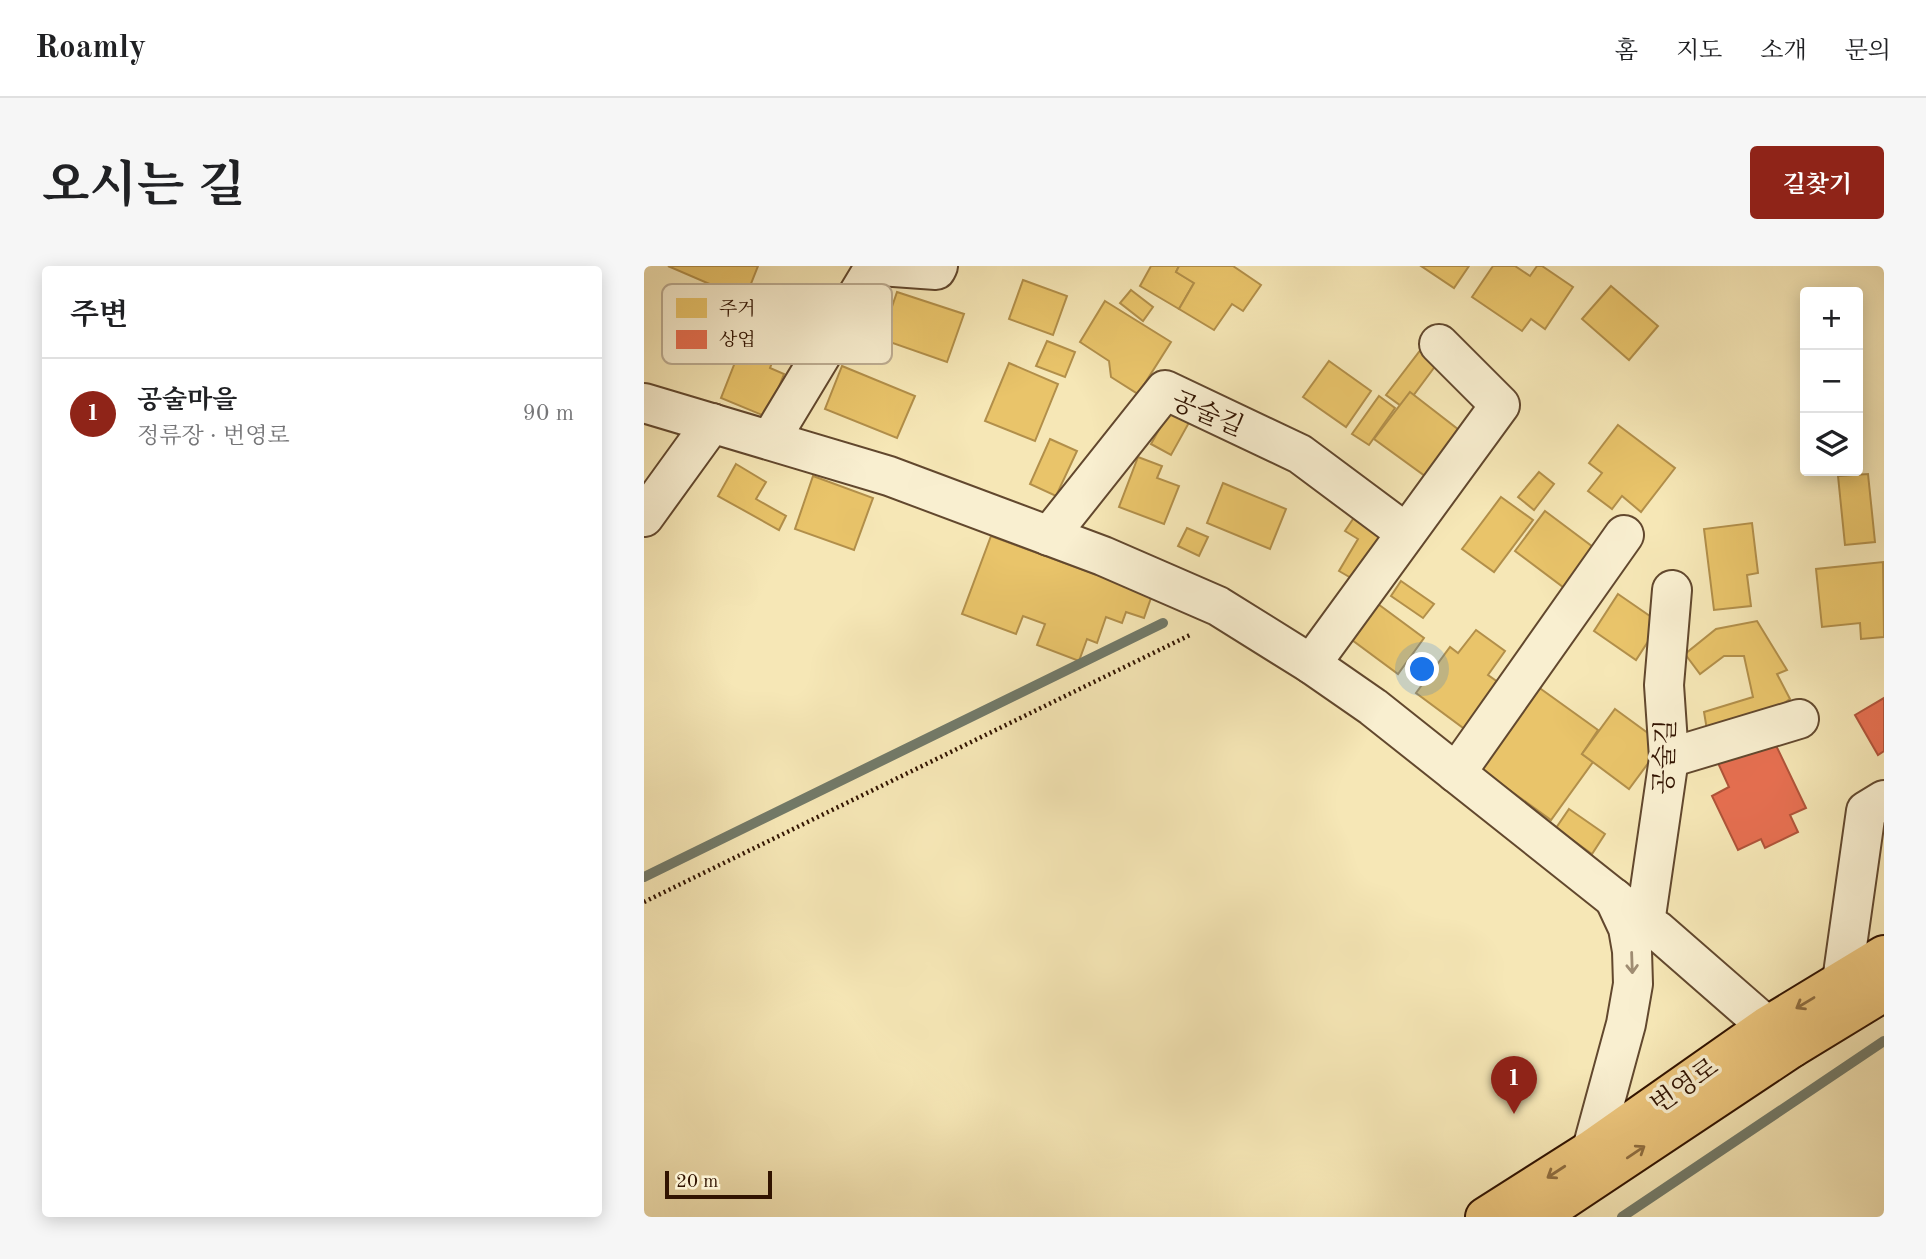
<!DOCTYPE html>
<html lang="ko">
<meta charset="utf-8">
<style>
:root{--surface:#fff;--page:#f6f6f6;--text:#202124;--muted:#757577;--line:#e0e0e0;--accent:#8f2418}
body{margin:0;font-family:"Old Standard TT","Noto Serif KR",serif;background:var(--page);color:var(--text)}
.controls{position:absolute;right:21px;top:21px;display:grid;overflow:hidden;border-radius:7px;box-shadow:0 4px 18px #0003}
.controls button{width:63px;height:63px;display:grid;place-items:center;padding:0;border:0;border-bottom:2px solid var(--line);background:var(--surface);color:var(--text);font:35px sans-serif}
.scale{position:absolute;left:21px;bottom:18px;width:107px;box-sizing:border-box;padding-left:7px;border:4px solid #311300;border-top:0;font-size:19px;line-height:24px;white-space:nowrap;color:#311300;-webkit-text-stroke:5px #f9efd0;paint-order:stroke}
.you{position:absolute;left:779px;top:404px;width:24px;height:24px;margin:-18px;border:5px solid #fff;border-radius:50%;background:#1a73e8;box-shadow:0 0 0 10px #1a73e833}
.badge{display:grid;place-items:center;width:46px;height:46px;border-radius:50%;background:var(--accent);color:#fff;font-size:23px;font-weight:700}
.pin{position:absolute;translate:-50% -58px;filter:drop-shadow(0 2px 4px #0008)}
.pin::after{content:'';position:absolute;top:37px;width:24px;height:21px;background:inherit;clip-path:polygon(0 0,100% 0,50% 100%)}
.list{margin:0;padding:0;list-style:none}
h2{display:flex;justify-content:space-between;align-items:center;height:91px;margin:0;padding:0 28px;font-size:30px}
h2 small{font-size:23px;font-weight:400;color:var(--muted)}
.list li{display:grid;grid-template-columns:46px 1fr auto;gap:21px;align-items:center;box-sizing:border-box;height:112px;padding:0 28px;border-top:2px solid var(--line)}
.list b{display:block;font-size:26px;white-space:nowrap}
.list p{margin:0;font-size:23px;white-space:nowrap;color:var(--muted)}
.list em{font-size:23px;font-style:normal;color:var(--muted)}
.icon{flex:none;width:38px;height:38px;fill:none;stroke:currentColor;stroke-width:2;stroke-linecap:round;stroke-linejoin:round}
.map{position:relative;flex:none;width:1240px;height:951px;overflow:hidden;border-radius:7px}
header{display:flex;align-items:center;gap:42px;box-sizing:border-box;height:98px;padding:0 35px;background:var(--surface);border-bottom:2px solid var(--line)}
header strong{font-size:33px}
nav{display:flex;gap:38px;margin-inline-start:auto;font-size:24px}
.intro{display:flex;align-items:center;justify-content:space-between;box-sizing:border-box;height:168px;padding:0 42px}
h1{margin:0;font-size:49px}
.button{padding:18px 32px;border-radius:7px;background:var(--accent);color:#fff;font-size:24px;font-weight:700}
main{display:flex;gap:42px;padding:0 42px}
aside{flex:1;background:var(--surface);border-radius:7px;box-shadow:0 4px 18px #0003}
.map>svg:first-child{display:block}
</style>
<header>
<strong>Roamly</strong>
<nav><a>홈</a><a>지도</a><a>소개</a><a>문의</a></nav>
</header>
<div class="intro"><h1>오시는 길</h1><a class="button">길찾기</a></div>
<main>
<aside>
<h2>주변<small></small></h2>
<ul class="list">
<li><span class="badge">1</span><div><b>공술마을</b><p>정류장 · 번영로</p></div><em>90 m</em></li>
</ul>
</aside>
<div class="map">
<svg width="1240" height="951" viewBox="0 0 1240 951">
<rect width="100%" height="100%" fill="#f6e7b6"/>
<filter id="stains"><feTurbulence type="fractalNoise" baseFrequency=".00286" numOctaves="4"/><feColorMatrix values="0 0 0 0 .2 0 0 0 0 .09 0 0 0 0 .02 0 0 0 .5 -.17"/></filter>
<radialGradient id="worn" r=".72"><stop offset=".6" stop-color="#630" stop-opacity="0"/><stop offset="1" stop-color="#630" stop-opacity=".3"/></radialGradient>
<g fill="#e9c46a" stroke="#b28f4a" stroke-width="2">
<polygon points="24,0 114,0 97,43 70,32 75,22"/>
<polygon points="507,0 535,0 532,6 550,17 535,43 496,20"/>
<polygon points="535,0 589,0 617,19 599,45 588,38 570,64 535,43 550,17 532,6"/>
<polygon points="777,0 825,0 810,22"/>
<polygon points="849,0 871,0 886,10 893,0 898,0 929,21 901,63 887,53 878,65 828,31"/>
<polygon points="379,14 423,30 409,69 365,53"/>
<polygon points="967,20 1014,60 985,94 938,53"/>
<polygon points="487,24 509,41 499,55 476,37"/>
<polygon points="253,26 320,48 303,96 237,73"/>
<polygon points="461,35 527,76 494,128 467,111 465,95 436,76"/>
<polygon points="101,71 133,84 126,102 140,108 123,151 77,132"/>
<polygon points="403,75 431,86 421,111 392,100"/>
<polygon points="778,82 795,95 760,142 742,129"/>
<polygon points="685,95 727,125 702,161 659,131"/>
<polygon points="365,97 414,118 391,175 341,155"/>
<polygon points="198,100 271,130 253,172 181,143"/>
<polygon points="766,126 815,164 781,210 730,173"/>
<polygon points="735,130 751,142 725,179 708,168"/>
<polygon points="527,142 547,153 527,189 507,178"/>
<polygon points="974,159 1031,202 997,246 978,230 968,243 944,225 958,207 945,197"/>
<polygon points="406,173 433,185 412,230 386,218"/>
<polygon points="494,191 518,200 513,212 535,220 520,258 475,241"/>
<polygon points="92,198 122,216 112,233 142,250 135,264 74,230"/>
<polygon points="895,206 910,218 890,244 874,231"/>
<polygon points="1224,208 1231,276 1201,279 1194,210"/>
<polygon points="169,210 229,232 210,284 151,263"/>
<polygon points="579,217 642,243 626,283 563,257"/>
<polygon points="857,231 889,254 850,306 818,283"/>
<polygon points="901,245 953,284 923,324 871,285"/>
<polygon points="711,250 742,269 714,316 695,305 714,273 701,265"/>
<polygon points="1108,257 1114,307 1103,309 1107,340 1070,344 1060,263"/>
<polygon points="543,262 564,271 555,290 534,280"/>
<polygon points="347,270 508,329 500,352 482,346 478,357 462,351 453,377 443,373 435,395 393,379 401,358 379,350 372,368 318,348"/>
<polygon points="1239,296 1240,371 1217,373 1216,357 1178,361 1172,303"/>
<polygon points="757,315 790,338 779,352 747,330"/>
<polygon points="974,328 1016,357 992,394 950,365"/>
<polygon points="734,338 780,372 754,408 708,374"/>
<polygon points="1113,355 1143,404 1133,408 1146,433 1120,451 1063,464 1060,446 1109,431 1100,390 1080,390 1056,408 1041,388 1072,363"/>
<polygon points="832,364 861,385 844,409 861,421 826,467 772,427 806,381 814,387"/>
<polygon points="890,418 954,464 938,488 949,496 907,554 832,500"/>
<polygon points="971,443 1012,473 1011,488 985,523 938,488"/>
<polygon points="925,543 961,568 948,588 912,562"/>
</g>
<g fill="#e76f51" stroke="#b05339" stroke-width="2">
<polygon points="1240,432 1240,485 1234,489 1211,449"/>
<polygon points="1128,471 1162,542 1146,549 1154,566 1121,582 1117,573 1094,584 1068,530 1085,521 1074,497"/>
</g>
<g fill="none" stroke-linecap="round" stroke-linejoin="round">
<g stroke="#727a69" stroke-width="10">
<polyline points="0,611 519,357"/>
<polyline points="978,951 1240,775"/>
</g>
<defs>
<g id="minor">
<polyline points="236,0 292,4 294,0"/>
<polyline points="0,137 245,210 459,290 574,340 667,398 729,441 1001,657 1014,665 1148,782"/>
<polyline points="126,174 231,0"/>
<polyline points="0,251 68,157"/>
<polyline points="405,270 521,124 656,188 762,267"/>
<polyline points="667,398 856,139 795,78"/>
<polyline points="1025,492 1155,453"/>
<polyline points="812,507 980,269"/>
<polyline points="1001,657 1025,492 1020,419 1028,324"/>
<polyline points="1198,715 1222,545 1240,534"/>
<polyline points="948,883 982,758 989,718 988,685 984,662 970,632"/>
</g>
<g id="major">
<polyline points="841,951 948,883 1123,760 1240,689"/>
<polyline points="894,951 1148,782 1240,726"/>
</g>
</defs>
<use href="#minor" stroke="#62482e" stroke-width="42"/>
<use href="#major" stroke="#311300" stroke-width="42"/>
<polyline stroke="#311300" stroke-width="4.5" stroke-dasharray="2 3.5" stroke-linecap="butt" points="0,636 546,369"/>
<use href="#minor" stroke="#f9efd0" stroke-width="38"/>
<use href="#major" stroke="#ebc47b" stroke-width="38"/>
</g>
<defs><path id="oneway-shaft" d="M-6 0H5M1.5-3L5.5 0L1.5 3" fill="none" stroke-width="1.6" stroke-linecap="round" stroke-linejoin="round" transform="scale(1.75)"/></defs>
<use stroke="#9f8c72" href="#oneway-shaft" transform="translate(988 697) rotate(88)"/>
<g stroke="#8e6c3e">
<use href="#oneway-shaft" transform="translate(1161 737) rotate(149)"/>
<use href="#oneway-shaft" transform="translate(992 886) rotate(-34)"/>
<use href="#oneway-shaft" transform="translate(912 906) rotate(147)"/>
</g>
<g text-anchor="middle" stroke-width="7" stroke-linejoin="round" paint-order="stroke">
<g font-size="26" fill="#311300" stroke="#f9efd0">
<text transform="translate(564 147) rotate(23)" y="9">공술길</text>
<text transform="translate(1020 491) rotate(-88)" y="9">공술길</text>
<text transform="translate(1040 819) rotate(-35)" y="9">번영로</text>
</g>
</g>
<rect x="18" y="18" width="230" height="80" rx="10" fill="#f9efd0" stroke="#bdad92" stroke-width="2"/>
<rect x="32" y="32" width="31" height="20" fill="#e9c46a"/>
<rect x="32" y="64" width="31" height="19" fill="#e76f51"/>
<g font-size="19" fill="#311300">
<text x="75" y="49">주거</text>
<text x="75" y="80">상업</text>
</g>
<rect width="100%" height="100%" filter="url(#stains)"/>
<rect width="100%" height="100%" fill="url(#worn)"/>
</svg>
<div class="controls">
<button>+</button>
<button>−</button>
<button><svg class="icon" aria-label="layers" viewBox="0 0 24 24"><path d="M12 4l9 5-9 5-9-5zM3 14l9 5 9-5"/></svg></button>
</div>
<div class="scale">20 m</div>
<div class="you"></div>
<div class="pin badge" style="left:870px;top:848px">1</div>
</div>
</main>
